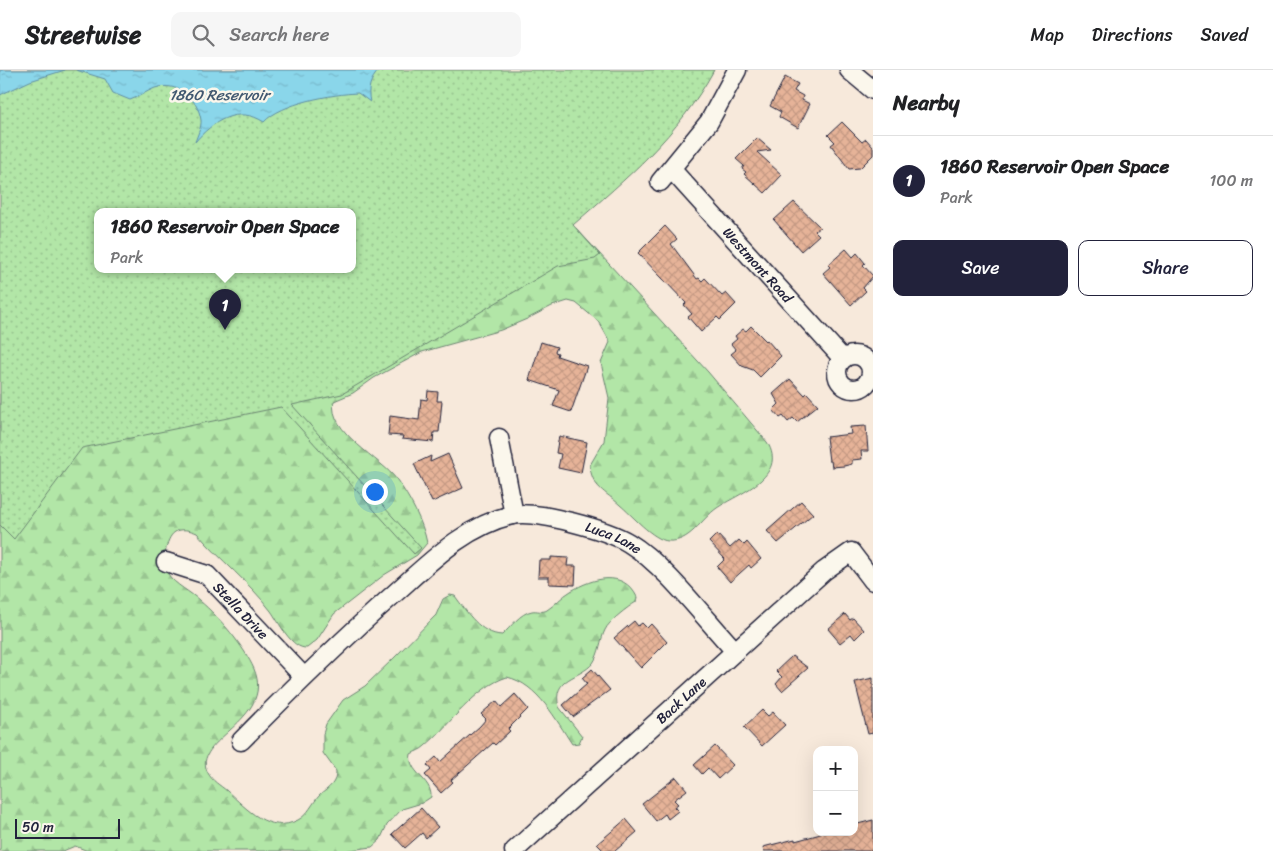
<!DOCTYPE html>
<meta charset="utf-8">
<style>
:root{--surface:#fff;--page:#f6f6f6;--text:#202124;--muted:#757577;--line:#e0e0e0;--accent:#22223b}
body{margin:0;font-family:Sriracha,sans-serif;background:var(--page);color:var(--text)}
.controls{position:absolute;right:15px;bottom:15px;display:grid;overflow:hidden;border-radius:10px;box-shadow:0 5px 20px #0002}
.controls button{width:45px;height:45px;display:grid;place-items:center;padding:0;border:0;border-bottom:1px solid var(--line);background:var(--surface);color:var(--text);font:25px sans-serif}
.scale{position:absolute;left:15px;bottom:12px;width:105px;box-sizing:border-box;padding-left:5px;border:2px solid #22223b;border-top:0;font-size:14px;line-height:18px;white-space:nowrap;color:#22223b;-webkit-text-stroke:4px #fbf7ec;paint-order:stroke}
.you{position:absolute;left:374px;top:421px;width:18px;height:18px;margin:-12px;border:4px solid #fff;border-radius:50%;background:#1a73e8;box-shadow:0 0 0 8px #1a73e833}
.badge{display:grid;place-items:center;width:32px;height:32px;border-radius:50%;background:var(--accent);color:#fff;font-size:16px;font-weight:700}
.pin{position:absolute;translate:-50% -41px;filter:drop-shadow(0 1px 2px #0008)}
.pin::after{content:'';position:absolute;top:26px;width:18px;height:15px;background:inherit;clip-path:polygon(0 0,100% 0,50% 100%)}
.popup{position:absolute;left:94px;top:138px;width:262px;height:65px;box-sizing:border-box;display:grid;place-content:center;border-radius:10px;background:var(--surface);filter:drop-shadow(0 1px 4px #0005);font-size:16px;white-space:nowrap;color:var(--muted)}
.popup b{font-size:19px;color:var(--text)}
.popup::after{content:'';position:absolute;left:50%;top:100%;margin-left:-10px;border:10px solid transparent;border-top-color:var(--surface)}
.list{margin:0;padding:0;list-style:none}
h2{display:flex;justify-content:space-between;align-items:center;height:65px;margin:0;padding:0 20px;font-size:21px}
h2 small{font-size:16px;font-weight:400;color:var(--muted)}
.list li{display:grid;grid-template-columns:32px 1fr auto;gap:15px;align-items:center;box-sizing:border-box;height:90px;padding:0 20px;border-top:1px solid var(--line)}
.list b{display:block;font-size:19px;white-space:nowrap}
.list p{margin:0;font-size:16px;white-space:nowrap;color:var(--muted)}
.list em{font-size:16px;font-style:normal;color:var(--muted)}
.actions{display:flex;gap:10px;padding:15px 20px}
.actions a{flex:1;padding:11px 0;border:1px solid var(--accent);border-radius:10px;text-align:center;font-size:18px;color:var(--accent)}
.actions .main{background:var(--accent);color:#fff}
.icon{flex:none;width:28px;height:28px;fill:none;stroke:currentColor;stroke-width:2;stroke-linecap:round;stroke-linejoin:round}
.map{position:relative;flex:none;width:873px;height:781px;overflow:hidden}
header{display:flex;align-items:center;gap:30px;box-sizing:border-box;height:70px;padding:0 25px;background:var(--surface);border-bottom:1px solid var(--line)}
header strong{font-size:24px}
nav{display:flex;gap:28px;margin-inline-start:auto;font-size:18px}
.search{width:350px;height:45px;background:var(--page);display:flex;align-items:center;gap:12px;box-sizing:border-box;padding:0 18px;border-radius:10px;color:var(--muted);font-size:19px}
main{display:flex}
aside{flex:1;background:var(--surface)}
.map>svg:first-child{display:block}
</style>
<header>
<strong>Streetwise</strong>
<div class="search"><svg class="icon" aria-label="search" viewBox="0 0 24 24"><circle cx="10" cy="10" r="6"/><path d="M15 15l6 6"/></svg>Search here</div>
<nav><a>Map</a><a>Directions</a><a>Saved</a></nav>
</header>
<main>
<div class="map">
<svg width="873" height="781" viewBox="0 0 873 781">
<defs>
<pattern id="forest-firs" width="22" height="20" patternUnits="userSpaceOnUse" patternTransform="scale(1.25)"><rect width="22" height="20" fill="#b2e6a7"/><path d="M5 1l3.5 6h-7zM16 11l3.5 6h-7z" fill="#99c591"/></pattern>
<pattern id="park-dots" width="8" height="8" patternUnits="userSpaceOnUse" patternTransform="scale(1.25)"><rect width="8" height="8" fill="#b2e6a7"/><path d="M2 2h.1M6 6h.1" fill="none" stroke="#99c591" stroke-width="1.8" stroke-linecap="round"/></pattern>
<pattern id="water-ripples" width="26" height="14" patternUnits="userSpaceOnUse" patternTransform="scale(1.25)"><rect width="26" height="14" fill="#8ad6ea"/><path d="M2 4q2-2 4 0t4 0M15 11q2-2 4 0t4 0" fill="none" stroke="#77b7ca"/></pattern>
<pattern id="building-cross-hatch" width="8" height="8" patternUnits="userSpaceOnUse" patternTransform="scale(1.25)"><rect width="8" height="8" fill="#e6b398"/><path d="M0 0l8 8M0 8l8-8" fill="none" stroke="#c59a84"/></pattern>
</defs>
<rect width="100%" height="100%" fill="#f7e9db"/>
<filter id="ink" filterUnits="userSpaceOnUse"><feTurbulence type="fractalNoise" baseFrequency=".02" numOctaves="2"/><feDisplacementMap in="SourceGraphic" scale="10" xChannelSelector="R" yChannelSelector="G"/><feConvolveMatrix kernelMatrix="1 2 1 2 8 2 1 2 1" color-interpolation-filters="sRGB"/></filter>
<g filter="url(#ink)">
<path fill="url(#forest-firs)" stroke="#6a8471" d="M576,158L708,302L767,372C789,407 737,424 717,438C701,449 690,473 668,471C653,470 631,444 620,435C606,422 591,417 590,395L604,371L609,328L601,293L610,272L599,252L576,233L568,231L552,236L527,249L501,260L422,282L374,308L353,323L334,331C327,362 382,389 397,410C410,428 423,452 427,473L417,485L384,505L334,544L317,570L307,578C291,579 279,552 271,541C249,512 220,490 197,463C190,460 181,458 175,462C165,468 162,495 168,504C175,515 191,522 200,531C219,547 244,576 254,599C276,651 189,670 208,703C212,711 220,715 227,721C246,738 269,765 298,750C309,744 312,733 320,725C328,718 337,713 336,701L323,683V664L326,654L343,630L365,616L395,587L436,545L443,529L450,525L455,526C467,542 480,564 502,565C511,557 520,543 532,541C537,540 542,543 547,540C555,535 562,526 571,521C593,508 623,499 637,527L636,532C628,537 609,551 605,560C600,570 600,583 593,593C580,609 551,607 559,637L582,666L579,673L572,674C556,650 538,614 507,607C475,617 450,655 425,676C421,680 416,681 411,684C407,702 432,709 431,727L422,733L402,739L387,755L380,770L372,777L343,781H88L75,776L63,781H0V324L352,199Z"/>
<path fill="url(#park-dots)" stroke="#6a8471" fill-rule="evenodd" d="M0,0H714C678,66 628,107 573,155L600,185L595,189L558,196L342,324L292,335L421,478L414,484L281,337L82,378L14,469L0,455ZM98,141H352V199H98Z"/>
<g fill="url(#water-ripples)" stroke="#608ea4">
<polygon points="0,0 65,0 30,11 0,25"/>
<path d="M76,0H379C370,10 367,19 370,32L358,23C333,24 281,33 264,52C238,35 213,51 195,72C197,66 202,56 201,50C198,28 177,11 155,18C147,21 139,27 130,30L113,23L105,9Z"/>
</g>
<g fill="url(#building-cross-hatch)" stroke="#22223b">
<polygon points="785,7 798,14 794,21 803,26 802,30 810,34 798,58 779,47 781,42 770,36"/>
<polygon points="842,52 862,72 866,69 873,77 873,85 860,98 849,99 831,75 835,72 828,65"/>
<polygon points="757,68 771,80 757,82 782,105 765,123 744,104 746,102 742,99 744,96 736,89"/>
<polygon points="794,132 820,157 815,161 819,165 801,181 774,150"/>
<polygon points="665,156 677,169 671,174 697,209 699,208 702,211 705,208 722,226 726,223 736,234 720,250 717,247 701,262 688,247 692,244 684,235 686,233 638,183"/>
<polygon points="846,179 853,187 857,183 865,193 863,195 873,206 863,218 866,221 851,235 823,203 830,197 828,195"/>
<polygon points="751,256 766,271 767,270 781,286 760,307 753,300 742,296 731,284 736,280 731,274 737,269 735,266 743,259 746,261"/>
<polygon points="541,272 557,277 555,282 558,283 557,286 587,296 571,342 553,336 559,320 529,310"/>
<polygon points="790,309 805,325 807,323 818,335 797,352 793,348 788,352 783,346 780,348 773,340 779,334 773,324"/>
<polygon points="428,321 438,322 437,331 442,331 439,362 434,362 433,372 402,369 403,366 388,365 390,346 419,350 421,329 427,330"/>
<polygon points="866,356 868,381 861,381 862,389 852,390 852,394 844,396 832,397 831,391 829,391 826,367 851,364 850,357"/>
<polygon points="559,366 587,372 581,403 558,398 561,384 556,383"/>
<polygon points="448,384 463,418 432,432 414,394 431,386 430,392"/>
<polygon points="801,431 813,444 778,473 767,461"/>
<polygon points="717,464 730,478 739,470 744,475 747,472 761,489 751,498 749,495 730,512 717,497 725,489 709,472"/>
<polygon points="551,487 568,488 567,496 576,496 575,515 549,514 549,507 538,507 539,490 551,490"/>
<polygon points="845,544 850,550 853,548 864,560 855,569 851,564 840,573 828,559"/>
<polygon points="634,551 638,556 642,553 647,558 651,554 667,572 641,598 614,568"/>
<polygon points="792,586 808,598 782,621 776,614 782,607 776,601"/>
<polygon points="592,599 610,620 573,647 563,635 587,614 582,608"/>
<polygon points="873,608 873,663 868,664 855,612"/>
<polygon points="515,624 528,639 508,659 510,661 495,675 493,673 451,710 453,712 441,723 425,705 431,700 427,695 436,687 440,692 480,656 486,649 481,644 496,631 501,637"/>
<polygon points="762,640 768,646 773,642 785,655 762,676 744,657"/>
<polygon points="715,676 733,695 718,709 708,698 702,704 694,695"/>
<polygon points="676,707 687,720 674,730 678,734 674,737 678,741 668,749 665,744 656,751 642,734"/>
<polygon points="421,738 438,757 426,768 422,763 405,778 392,764"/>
<polygon points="626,749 637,762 615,781 604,781 597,774"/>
<polygon points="873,750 873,781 764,781 763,777 795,769 795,771 828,762 854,762 854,755"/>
</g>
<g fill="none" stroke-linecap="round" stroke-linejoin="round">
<defs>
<g id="street">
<polyline points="849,0 873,20"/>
<path id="s1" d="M672,100L843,289"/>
<polyline points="660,112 709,52 737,0"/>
<circle cx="854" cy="302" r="17"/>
<polyline points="499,368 514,445"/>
<path id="s2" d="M166,492L207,505L304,607"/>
<path id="s3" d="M241,671C291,620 341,571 394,524C429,493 465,456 512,445C537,440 608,460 629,473C665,495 705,549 735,581"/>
<path id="s4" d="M514,781L824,501L851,482L873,511"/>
</g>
</defs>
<use href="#street" stroke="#22223b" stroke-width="21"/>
<use href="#street" stroke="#fbf7ec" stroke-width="18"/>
</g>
</g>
<g text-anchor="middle" stroke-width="5" stroke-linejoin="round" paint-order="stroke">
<g font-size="14" fill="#22223b" stroke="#fbf7ec">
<text dy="5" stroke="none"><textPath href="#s1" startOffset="128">Westmont Road</textPath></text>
<text dy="5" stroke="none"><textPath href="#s3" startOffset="461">Luca Lane</textPath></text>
<text dy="5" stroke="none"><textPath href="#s2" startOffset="92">Stella Drive</textPath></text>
<text dy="5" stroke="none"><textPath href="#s4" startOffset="225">Back Lane</textPath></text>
</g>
<g font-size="15" font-style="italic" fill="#415870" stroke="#fbf7ec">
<text x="219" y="30">1860 Reservoir</text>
</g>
</g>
</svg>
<div class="controls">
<button>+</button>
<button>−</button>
</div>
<div class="scale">50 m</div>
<div class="you"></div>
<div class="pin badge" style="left:225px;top:260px">1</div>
<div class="popup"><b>1860 Reservoir Open Space</b>Park</div>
</div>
<aside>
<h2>Nearby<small></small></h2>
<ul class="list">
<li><span class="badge">1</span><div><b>1860 Reservoir Open Space</b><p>Park</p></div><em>100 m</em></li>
</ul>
<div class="actions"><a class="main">Save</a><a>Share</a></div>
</aside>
</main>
